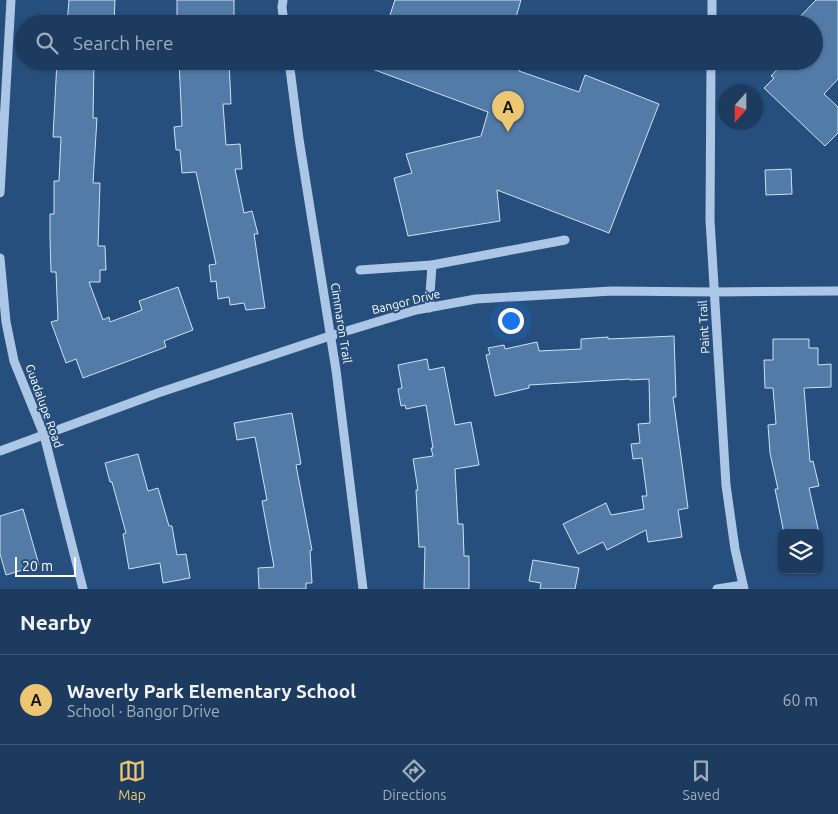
<!DOCTYPE html>
<meta charset="utf-8">
<style>
:root{--surface:#1d3b5e;--page:#2a4667;--text:#f1f3f6;--muted:#a0adbc;--line:#3b5573;--accent:#edc672}
body{margin:0;font-family:Ubuntu,sans-serif;background:var(--page);color:var(--text)}
.controls{position:absolute;right:15px;bottom:15px;display:grid;overflow:hidden;border-radius:8px;box-shadow:0 1px 4px #0004}
.controls button{width:45px;height:45px;display:grid;place-items:center;padding:0;border:0;border-bottom:1px solid var(--line);background:var(--surface);color:var(--text);font:25px sans-serif}
.compass{position:absolute;left:718px;top:85px;width:45px;height:45px;border-radius:50%;background:var(--surface);box-shadow:0 1px 4px #0004;rotate:201deg}
.scale{position:absolute;left:15px;bottom:12px;width:61px;box-sizing:border-box;padding-left:5px;border:2px solid #fff;border-top:0;font-size:14px;line-height:18px;white-space:nowrap;color:#fff;-webkit-text-stroke:4px #274f7d;paint-order:stroke}
.you{position:absolute;left:510px;top:320px;width:18px;height:18px;margin:-12px;border:4px solid #fff;border-radius:50%;background:#1a73e8;box-shadow:0 0 0 8px #1a73e833}
.badge{display:grid;place-items:center;width:32px;height:32px;border-radius:50%;background:var(--accent);color:#111;font-size:16px;font-weight:700}
.pin{position:absolute;translate:-50% -41px;filter:drop-shadow(0 1px 2px #0008)}
.pin::after{content:'';position:absolute;top:26px;width:18px;height:15px;background:inherit;clip-path:polygon(0 0,100% 0,50% 100%)}
.list{margin:0;padding:0;list-style:none}
h2{display:flex;justify-content:space-between;align-items:center;height:65px;margin:0;padding:0 20px;font-size:21px}
h2 small{font-size:16px;font-weight:400;color:var(--muted)}
.list li{display:grid;grid-template-columns:32px 1fr auto;gap:15px;align-items:center;box-sizing:border-box;height:90px;padding:0 20px;border-top:1px solid var(--line)}
.list b{display:block;font-size:19px;white-space:nowrap}
.list p{margin:0;font-size:16px;white-space:nowrap;color:var(--muted)}
.list em{font-size:16px;font-style:normal;color:var(--muted)}
.icon{flex:none;width:28px;height:28px;fill:none;stroke:currentColor;stroke-width:2;stroke-linecap:round;stroke-linejoin:round}
.map{position:relative;flex:none;width:838px;height:589px;overflow:hidden}
.search{position:absolute;background:var(--surface);box-shadow:0 1px 4px #0004;left:15px;right:15px;top:15px;height:55px;display:flex;align-items:center;gap:12px;box-sizing:border-box;padding:0 18px;border-radius:28px;color:var(--muted);font-size:19px}
.sheet{height:155px;background:var(--surface)}
nav{display:flex;justify-content:space-around;align-items:center;box-sizing:border-box;height:70px;border-top:1px solid var(--line);background:var(--surface);font-size:14px;color:var(--muted)}
nav a{display:grid;justify-items:center;gap:2px}
nav .on{color:var(--accent)}
.map>svg:first-child{display:block}
</style>
<div class="map">
<svg width="838" height="589" viewBox="0 0 838 589">
<rect width="100%" height="100%" fill="#274f7d"/>
<g fill="#537ba8" stroke="#cfe1f4">
<polygon points="69,0 115,0 114,24 67,24"/>
<polygon points="177,0 234,0 234,19 226,19 226,24 200,24 200,17 177,17"/>
<polygon points="395,0 521,0 514,24 387,24"/>
<polygon points="816,0 838,0 838,79 824,94 838,107 838,133 825,146 764,88 774,78 771,76 785,61 814,61 814,24 793,24"/>
<polygon points="57,61 94,61 93,118 97,118 93,183 100,183 98,246 105,246 106,270 100,270 100,282 89,282 103,320 109,317 110,322 142,310 139,301 178,287 193,330 164,341 166,347 83,378 76,359 66,363 51,322 58,320 56,272 51,272 50,238 50,214 54,214 54,181 59,181 61,137 53,137"/>
<polygon points="179,61 229,61 231,104 223,104 226,145 240,144 242,169 235,169 244,213 252,211 258,234 254,234 265,308 246,310 244,303 230,305 229,297 218,299 216,281 211,282 209,265 216,264 196,172 182,173 180,150 176,150 174,127 182,126"/>
<polygon points="356,61 523,61 519,71 579,92 585,75 659,104 609,233 497,190 500,221 408,236 394,178 412,173 406,154 481,136 488,112 356,63"/>
<polygon points="791,169 792,194 766,195 765,170"/>
<polygon points="674,336 676,397 673,397 688,508 678,510 682,537 648,542 646,530 607,550 603,542 578,554 563,524 606,503 611,515 644,509 642,496 647,496 642,458 633,459 631,444 640,443 638,424 650,423 649,379 630,380 630,379 529,385 529,388 495,396 486,355 490,354 488,348 504,345 505,349 537,342 539,351 581,349 581,339 608,337 608,339"/>
<polygon points="773,339 809,339 809,348 818,348 818,365 831,364 831,387 804,388 810,462 813,461 819,486 809,488 819,533 784,533 775,489 778,489 770,453 768,425 776,424 773,388 765,388 764,360 773,360"/>
<polygon points="427,359 429,370 444,367 455,425 471,422 479,465 455,469 458,524 463,524 464,556 469,556 469,589 424,589 425,547 419,547 416,490 418,490 413,459 433,456 431,448 433,448 426,405 406,409 405,405 401,406 398,389 402,388 398,365"/>
<polygon points="292,413 301,464 296,465 312,550 310,551 312,583 306,583 306,589 259,589 258,568 274,567 262,501 267,500 255,437 237,440 234,423"/>
<polygon points="138,454 148,491 158,488 169,526 172,526 177,555 186,554 190,578 163,583 160,563 129,569 123,534 126,533 112,482 110,482 105,463"/>
<polygon points="23,509 39,565 6,575 0,554 0,516"/>
<polygon points="533,560 579,568 575,589 540,589 541,583 529,581"/>
</g>
<g fill="none" stroke-linecap="round" stroke-linejoin="round">
<g stroke="#acc7e5" stroke-width="9">
<polyline points="283,0 282,7 284,24"/>
<polyline points="712,24 712,0"/>
<polyline points="289,61 299,139 336,370 363,589"/>
<polyline points="711,61 710,220 726,485 735,549 744,589"/>
<polyline points="0,193 11,0"/>
<polyline points="0,258 6,322 14,361 44,435 83,589"/>
<polyline points="432,265 565,240"/>
<polyline points="360,270 432,265 429,308"/>
<polyline points="0,451 158,393 330,336 416,310 476,299 612,291 714,292 838,291"/>
<polyline points="717,589 743,585"/>
</g>
</g>
<g text-anchor="middle" stroke-width="4" stroke-linejoin="round" paint-order="stroke">
<g font-size="12" fill="#fff" stroke="#274f7d">
<text transform="translate(406 302) rotate(-14)" y="4">Bangor Drive</text>
<text transform="translate(341 323) rotate(81)" y="4">Cimmaron Trail</text>
<text transform="translate(704 327) rotate(-93)" y="4">Paint Trail</text>
<text transform="translate(44 406) rotate(70)" y="4">Guadalupe Road</text>
</g>
</g>
</svg>
<div class="controls">
<button><svg class="icon" aria-label="layers" viewBox="0 0 24 24"><path d="M12 4l9 5-9 5-9-5zM3 14l9 5 9-5"/></svg></button>
</div>
<svg class="compass" viewBox="-18 -18 36 36"><path d="M0-13l5 13h-10z" fill="#e53935"/><path d="M0 13l5-13h-10z" fill="#a0adbc"/></svg>
<div class="scale">20 m</div>
<div class="you"></div>
<div class="pin badge" style="left:508px;top:132px">A</div>
<div class="search"><svg class="icon" aria-label="search" viewBox="0 0 24 24"><circle cx="10" cy="10" r="6"/><path d="M15 15l6 6"/></svg>Search here</div>
</div>
<section class="sheet">
<h2>Nearby<small></small></h2>
<ul class="list">
<li><span class="badge">A</span><div><b>Waverly Park Elementary School</b><p>School · Bangor Drive</p></div><em>60 m</em></li>
</ul>
</section>
<nav>
<a class="on"><svg class="icon" aria-label="map" viewBox="0 0 24 24"><path d="M3 6l6-2 6 2 6-2v14l-6 2-6-2-6 2zM9 4v14M15 6v14"/></svg>Map</a>
<a><svg class="icon" aria-label="directions" viewBox="0 0 24 24"><path d="M12 3l9 9-9 9-9-9zM9 14v-3h6M13 9l2 2-2 2"/></svg>Directions</a>
<a><svg class="icon" aria-label="saved" viewBox="0 0 24 24"><path d="M7 4h10v16l-5-4-5 4z"/></svg>Saved</a>
</nav>
